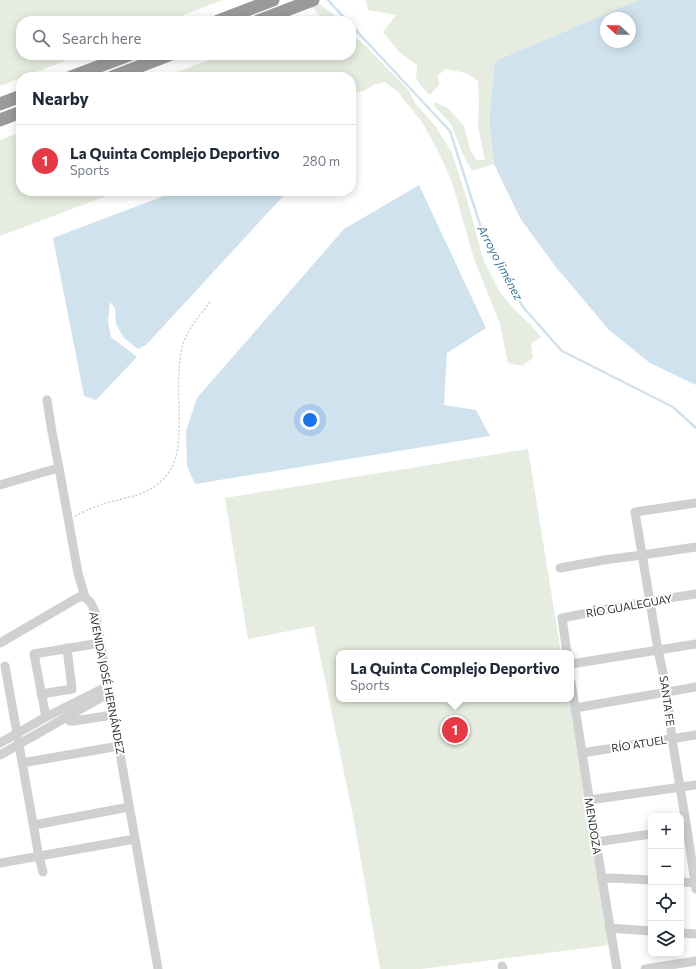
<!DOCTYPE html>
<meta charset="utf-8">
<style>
:root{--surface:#fff;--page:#f6f6f7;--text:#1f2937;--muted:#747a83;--line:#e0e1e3;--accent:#e63946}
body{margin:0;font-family:Commissioner,sans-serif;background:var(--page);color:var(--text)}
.controls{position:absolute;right:12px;bottom:12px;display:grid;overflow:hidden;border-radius:8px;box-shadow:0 2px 10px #0003}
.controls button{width:36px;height:36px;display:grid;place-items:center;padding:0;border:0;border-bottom:1px solid var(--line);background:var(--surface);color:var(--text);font:20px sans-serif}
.compass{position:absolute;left:600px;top:12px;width:36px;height:36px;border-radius:50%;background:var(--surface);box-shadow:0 2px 10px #0003;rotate:292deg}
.you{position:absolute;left:310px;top:420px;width:14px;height:14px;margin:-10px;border:3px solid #fff;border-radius:50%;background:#1a73e8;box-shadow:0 0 0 6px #1a73e833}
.badge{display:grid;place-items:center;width:26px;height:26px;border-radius:50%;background:var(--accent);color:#fff;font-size:13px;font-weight:700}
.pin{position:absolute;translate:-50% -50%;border:2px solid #fff;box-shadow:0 1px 4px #0006}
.popup{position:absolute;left:336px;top:650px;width:238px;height:52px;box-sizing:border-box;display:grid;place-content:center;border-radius:8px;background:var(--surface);filter:drop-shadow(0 1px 3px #0005);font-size:13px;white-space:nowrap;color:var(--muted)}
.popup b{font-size:15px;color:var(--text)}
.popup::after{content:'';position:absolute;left:50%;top:100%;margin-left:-8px;border:8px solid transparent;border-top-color:var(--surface)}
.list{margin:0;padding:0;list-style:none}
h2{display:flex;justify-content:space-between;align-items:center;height:52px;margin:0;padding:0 16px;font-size:17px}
h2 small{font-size:13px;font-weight:400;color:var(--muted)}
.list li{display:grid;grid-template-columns:26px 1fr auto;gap:12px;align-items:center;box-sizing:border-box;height:72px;padding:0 16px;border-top:1px solid var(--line)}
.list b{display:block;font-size:15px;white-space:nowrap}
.list p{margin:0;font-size:13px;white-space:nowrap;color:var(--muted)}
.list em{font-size:13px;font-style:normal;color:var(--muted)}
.icon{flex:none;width:22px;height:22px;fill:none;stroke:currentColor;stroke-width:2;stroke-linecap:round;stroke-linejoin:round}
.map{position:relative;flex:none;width:696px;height:969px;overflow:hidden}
.search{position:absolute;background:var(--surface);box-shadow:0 2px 10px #0003;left:16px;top:16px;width:340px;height:44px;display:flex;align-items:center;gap:10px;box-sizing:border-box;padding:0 14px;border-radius:16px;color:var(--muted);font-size:15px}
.panel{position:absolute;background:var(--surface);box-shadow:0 2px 10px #0003;left:16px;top:72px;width:340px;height:124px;border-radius:16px}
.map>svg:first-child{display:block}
</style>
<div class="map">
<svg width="696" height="969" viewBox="0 0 696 969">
<rect width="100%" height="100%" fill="#fff"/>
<g fill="#e6ecdf">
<polygon points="0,0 223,0 168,21 21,21 21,55 80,55 0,86"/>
<polygon points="306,0 314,0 334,15 338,21 309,21 320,16"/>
<polygon points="366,0 639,0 495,61 489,120 494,164 472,171 463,154 451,124 434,106 435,102 448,108 464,126 470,149 476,160 485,160 478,126 479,100 478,81 466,73 446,69 438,75 439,85 430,95 420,85 416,78 417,65 399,52 383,32 396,15 368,10"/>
<polygon points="351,34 367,47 409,91 415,103 436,127 452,153 468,203 483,259 499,291 514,309 530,324 541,337 531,344 533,358 522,366 508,363 500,324 474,259 452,182 438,151 422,122 398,92 385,82 373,85 364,91 351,92 351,77 164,77 221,55 351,55"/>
<polygon points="21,132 21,191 119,191 110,194 104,197 0,236 0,140"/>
<polygon points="528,449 561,653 339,653 339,699 569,699 609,945 421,969 380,969 354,821 314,626 248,639 225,498"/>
</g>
<g fill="#cfe2ee" fill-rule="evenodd">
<path d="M639,0H696V385L650,363L609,330L555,266L520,218L494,164L489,120L495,61ZM606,18H630V42H606Z"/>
<polygon points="419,185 486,328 447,353 444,405 476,410 490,436 195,484 187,466 186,431 197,398 344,229"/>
<polygon points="177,191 288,191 146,345 138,349 124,338 116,324 115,308 110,302 108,322 111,337 137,357 96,400 84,396 53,238"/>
</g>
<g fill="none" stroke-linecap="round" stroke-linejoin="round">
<g stroke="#cfe2ee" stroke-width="2.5">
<polyline points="328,0 347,21"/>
<polyline points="351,25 450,131 482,231 523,307 562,351 673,407 696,428"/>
</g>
<path stroke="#cdcdcd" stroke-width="1.5" stroke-dasharray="2 2" stroke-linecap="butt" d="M75,516C83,512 92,508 100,505C120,498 144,497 160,482C180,465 179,442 179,417C179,395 177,370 182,347C187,329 200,315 211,301"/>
<g stroke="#d0d0d0" stroke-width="9">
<polyline points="47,400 52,432 59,468 78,573 85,597 91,603 95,612 158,969"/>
<polyline points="0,485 44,472 59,468"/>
<polyline points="696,503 635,512 658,650 667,692 672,739 687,829 696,889"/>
<polyline points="560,568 604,560 642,555 696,547"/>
<polyline points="0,643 79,597 85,597"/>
<polyline points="567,653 562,618 650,601 696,594"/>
<polyline points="571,664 696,644"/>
<polyline points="5,666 39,857 43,872"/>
<polyline points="571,682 596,842 617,969"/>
<polyline points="41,694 72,689 67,648"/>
<polyline points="575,708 696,687"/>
<polyline points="46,717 34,654 100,643"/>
<polyline points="67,717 70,721 74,721 113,715"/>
<polyline points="0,743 46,717 108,686"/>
<polyline points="582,753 696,735"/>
<polyline points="0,755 109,693"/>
<polyline points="22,763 119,746"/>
<polyline points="589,800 696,785"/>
<polyline points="34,825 129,807"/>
<polyline points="596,842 651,834"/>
<polyline points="0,863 135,839"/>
<polyline points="602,879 612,878 651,880"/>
<polyline points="681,882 696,883"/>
<polyline points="609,928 651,931"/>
<polyline points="681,933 696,934"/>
<polyline points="502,966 503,969"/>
<polyline points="645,969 696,961"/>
</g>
<g stroke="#9a9a9a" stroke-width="13">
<polyline points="218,21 273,0"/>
<polyline points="258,21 313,0"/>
<polyline points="71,77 129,55"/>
<polyline points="112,77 169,55"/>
<polyline points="0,104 21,96"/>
<polyline points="0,120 21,112"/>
</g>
</g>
<g text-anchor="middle" stroke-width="4" stroke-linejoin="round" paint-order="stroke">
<g font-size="11" fill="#333" stroke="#fff">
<text transform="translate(629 606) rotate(-10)" y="4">RÍO GUALEGUAY</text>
<text transform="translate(107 683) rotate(79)" y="4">AVENIDA JOSÉ HERNÁNDEZ</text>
<text transform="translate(667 701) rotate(82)" y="4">SANTA FE</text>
<text transform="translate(639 744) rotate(-9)" y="4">RÍO ATUEL</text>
<text transform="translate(593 826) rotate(81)" y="4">MENDOZA</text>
</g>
<g font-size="12" font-style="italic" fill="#3f7597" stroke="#fff">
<text transform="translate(500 263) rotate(62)" y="4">Arroyo Jiménez</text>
</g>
</g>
</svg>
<div class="controls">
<button>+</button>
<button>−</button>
<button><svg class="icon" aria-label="locate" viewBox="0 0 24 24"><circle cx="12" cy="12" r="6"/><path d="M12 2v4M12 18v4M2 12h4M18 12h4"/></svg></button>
<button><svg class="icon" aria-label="layers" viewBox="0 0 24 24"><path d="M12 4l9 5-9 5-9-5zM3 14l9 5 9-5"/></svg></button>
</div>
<svg class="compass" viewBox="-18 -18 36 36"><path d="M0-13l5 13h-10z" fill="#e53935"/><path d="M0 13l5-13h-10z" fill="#747a83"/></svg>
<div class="you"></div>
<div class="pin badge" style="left:455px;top:730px">1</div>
<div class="popup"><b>La Quinta Complejo Deportivo</b>Sports</div>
<div class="search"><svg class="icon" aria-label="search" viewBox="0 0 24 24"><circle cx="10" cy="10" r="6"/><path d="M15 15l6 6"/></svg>Search here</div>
<section class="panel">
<h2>Nearby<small></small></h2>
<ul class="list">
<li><span class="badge">1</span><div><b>La Quinta Complejo Deportivo</b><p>Sports</p></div><em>280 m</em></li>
</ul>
</section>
</div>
